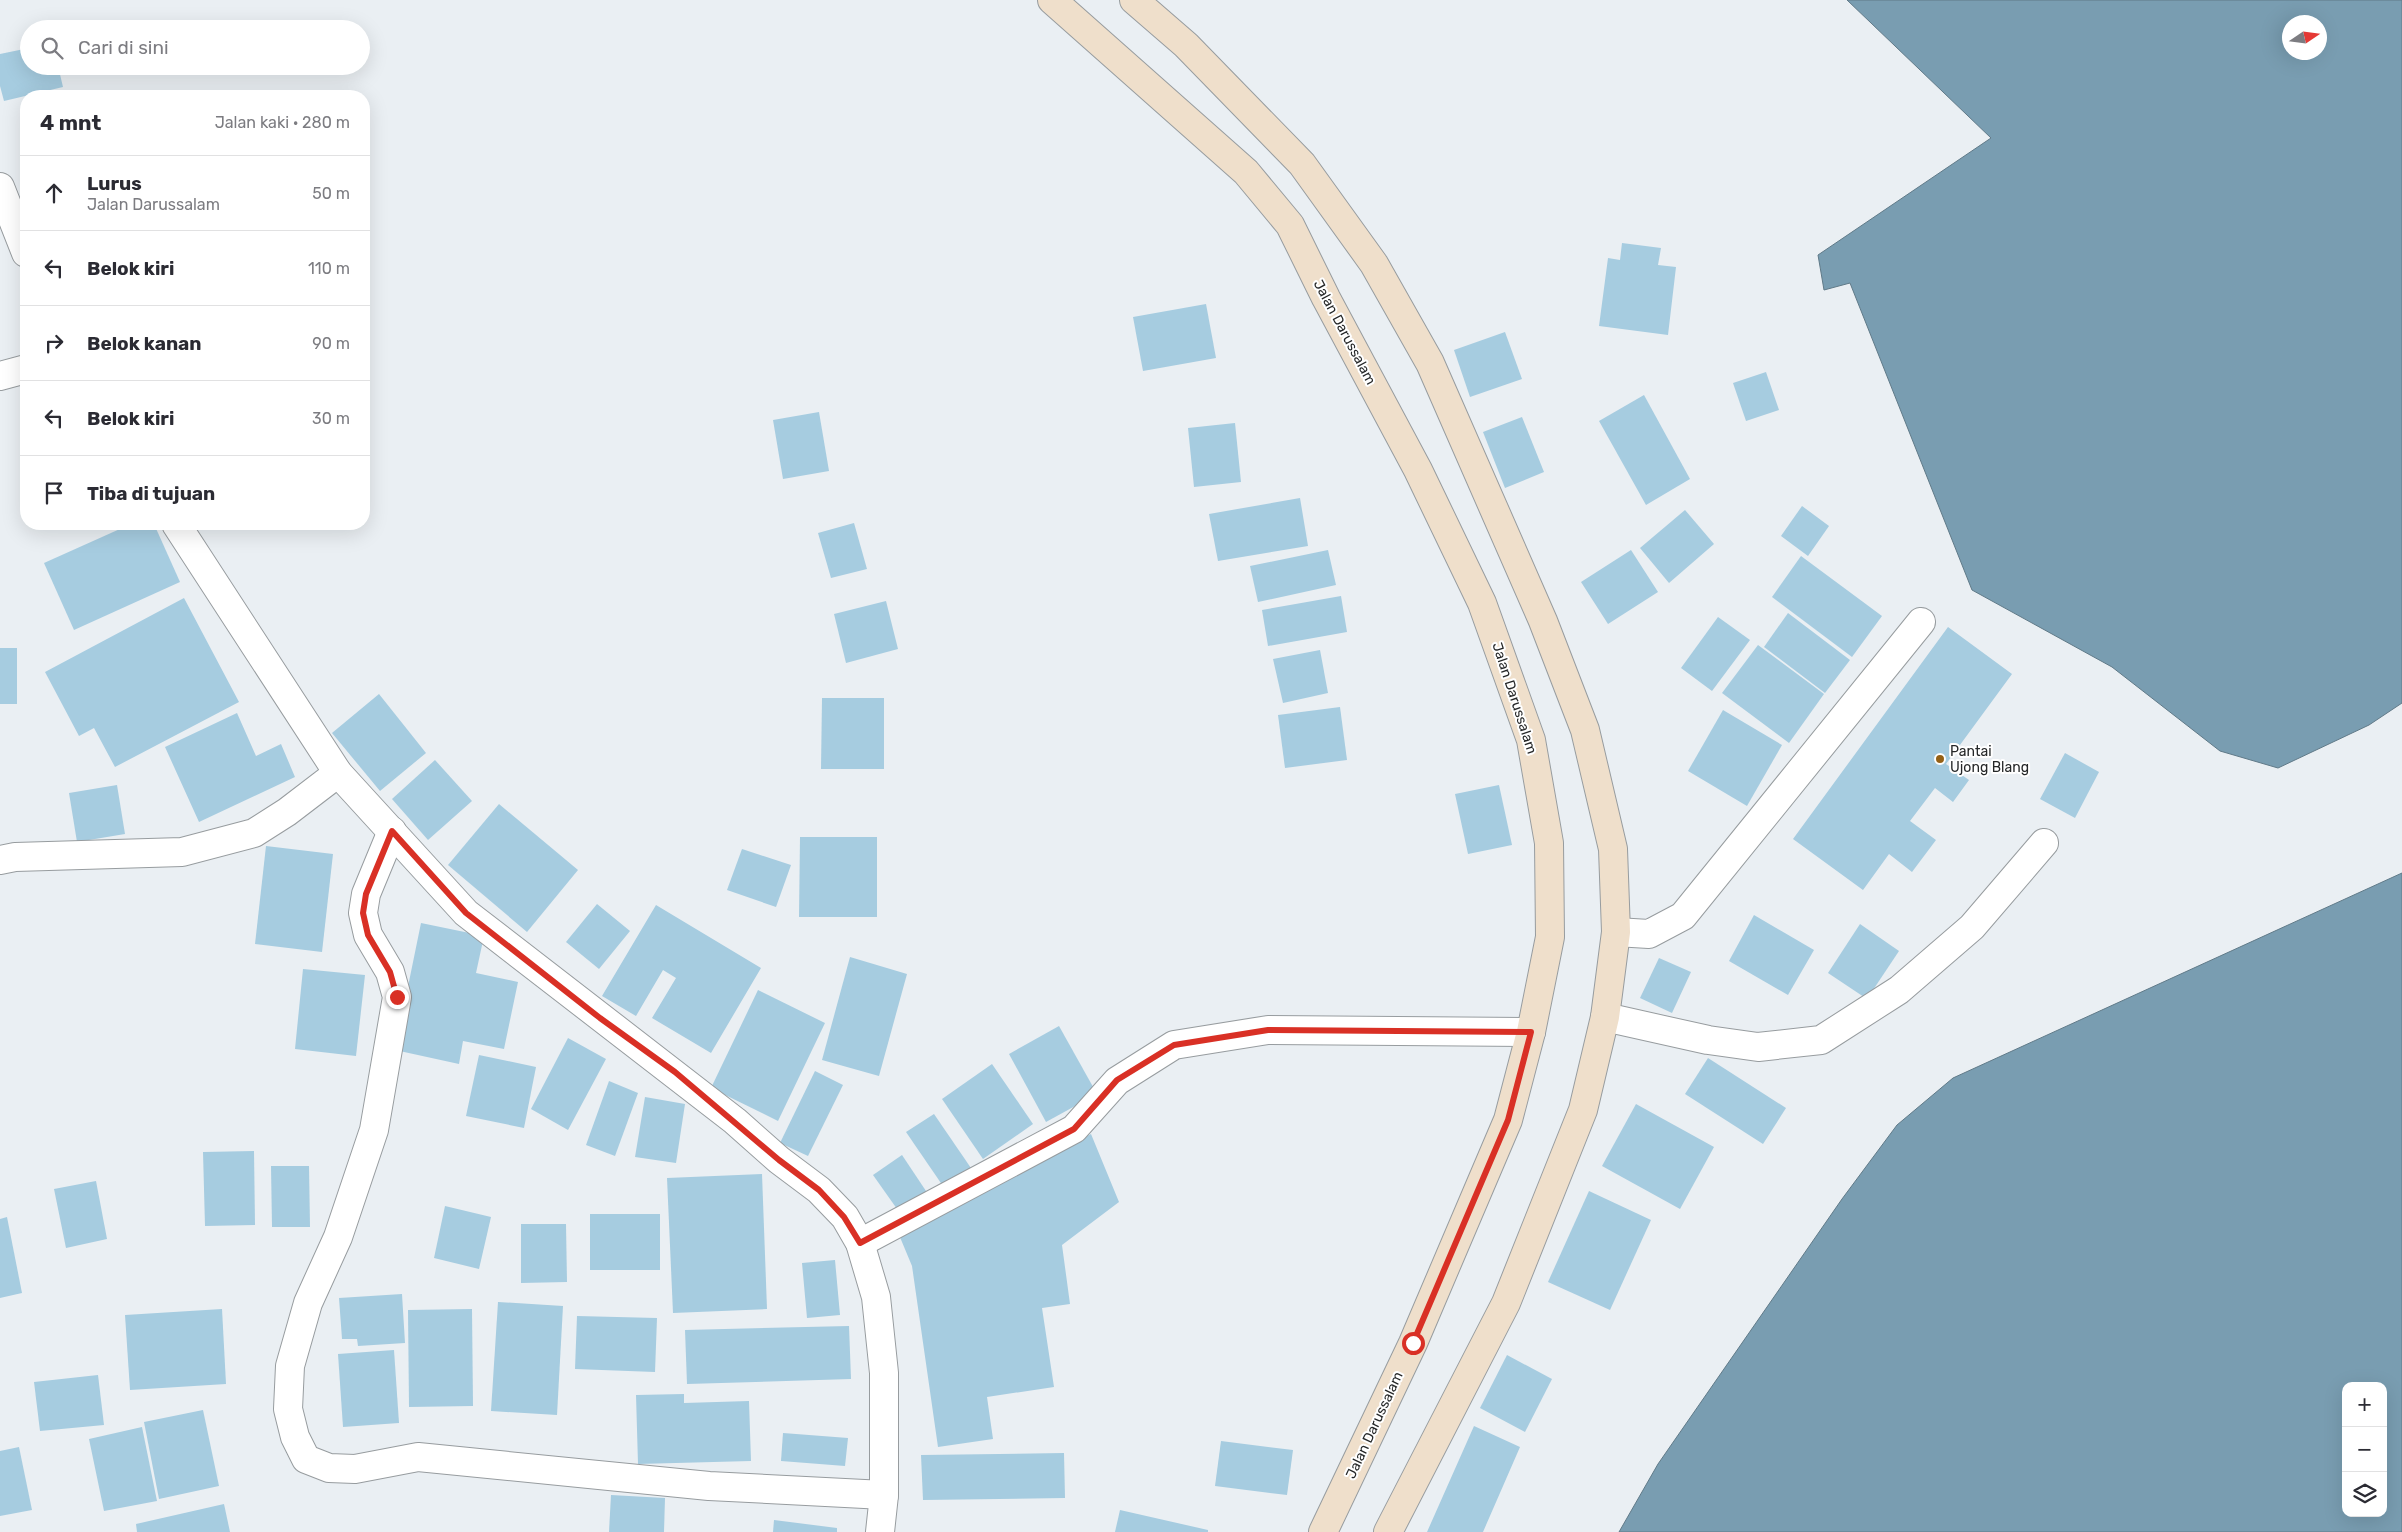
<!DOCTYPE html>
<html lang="id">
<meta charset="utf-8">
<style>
:root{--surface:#fff;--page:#f7f7f7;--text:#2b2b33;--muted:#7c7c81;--line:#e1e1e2}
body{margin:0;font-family:Rubik,sans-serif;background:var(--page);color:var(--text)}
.controls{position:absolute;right:15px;bottom:15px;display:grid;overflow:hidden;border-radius:10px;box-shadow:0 5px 20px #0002}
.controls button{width:45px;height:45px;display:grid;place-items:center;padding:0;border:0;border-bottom:1px solid var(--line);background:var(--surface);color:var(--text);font:25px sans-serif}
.compass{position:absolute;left:2282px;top:15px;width:45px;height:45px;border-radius:50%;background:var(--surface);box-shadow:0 5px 20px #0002;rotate:77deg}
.stop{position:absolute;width:15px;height:15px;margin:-11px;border:4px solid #d93025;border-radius:50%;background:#fff}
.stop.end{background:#d93025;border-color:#fff;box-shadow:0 1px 5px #0008}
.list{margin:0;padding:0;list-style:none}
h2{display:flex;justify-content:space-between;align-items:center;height:65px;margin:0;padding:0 20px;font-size:21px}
h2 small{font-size:16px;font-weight:400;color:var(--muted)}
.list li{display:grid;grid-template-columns:32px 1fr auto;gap:15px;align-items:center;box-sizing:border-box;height:75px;padding:0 20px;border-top:1px solid var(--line)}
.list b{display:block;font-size:19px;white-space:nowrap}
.list p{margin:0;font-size:16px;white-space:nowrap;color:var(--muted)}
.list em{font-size:16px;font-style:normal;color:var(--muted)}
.icon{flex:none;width:28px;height:28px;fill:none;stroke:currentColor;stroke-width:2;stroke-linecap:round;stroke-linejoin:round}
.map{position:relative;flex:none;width:2402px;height:1532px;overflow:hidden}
.search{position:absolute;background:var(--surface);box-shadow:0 5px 20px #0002;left:20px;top:20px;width:350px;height:55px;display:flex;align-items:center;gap:12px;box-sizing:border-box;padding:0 18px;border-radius:28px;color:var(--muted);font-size:19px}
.panel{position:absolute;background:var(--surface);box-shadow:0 5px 20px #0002;left:20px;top:90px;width:350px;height:440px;border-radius:20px}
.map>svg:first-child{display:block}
</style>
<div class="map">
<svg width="2402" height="1532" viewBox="0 0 2402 1532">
<rect width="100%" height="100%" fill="#eaeff3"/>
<g fill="#799db1" stroke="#607a88" fill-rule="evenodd">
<path d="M1847,0H2402V703L2369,725L2278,768L2220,751L2112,667L1972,590L1850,283L1824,290L1818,255L1991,138ZM2290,22H2320V52H2290Z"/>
<path d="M2402,873V1532H1619L1658,1464L1842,1199L1897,1125L1953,1078ZM2346,1386H2383V1513H2346Z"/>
</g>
<g fill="#a6cce0">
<polygon points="29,48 29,66 58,66 63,87 4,101 0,86 0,54"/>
<polygon points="1622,243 1661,248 1658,265 1676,267 1668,335 1599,326 1608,258 1620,260"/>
<polygon points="1206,304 1216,358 1143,371 1133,317"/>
<polygon points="1505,332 1522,379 1470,397 1454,350"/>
<polygon points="1766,372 1779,410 1746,421 1733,383"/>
<polygon points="1644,395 1690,479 1646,505 1599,421"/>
<polygon points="819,412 829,471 783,479 773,420"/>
<polygon points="1522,417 1544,472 1505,488 1483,432"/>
<polygon points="1235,423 1241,482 1194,487 1188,428"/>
<polygon points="1300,498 1308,546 1218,561 1209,514"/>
<polygon points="1802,506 1829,526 1808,556 1781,536"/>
<polygon points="1685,510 1714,544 1669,583 1640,548"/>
<polygon points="854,523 867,569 831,578 818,533"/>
<polygon points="131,524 154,524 180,582 74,630 44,563"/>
<polygon points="1328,550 1336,585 1258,602 1250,566"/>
<polygon points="1631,550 1658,592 1608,624 1581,582"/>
<polygon points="1801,556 1882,616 1852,657 1772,597"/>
<polygon points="1341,596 1347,632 1268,646 1262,610"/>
<polygon points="184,598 239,702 115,767 94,728 79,736 45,672"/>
<polygon points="886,601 898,649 846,663 834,614"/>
<polygon points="1788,613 1850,660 1825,693 1764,647"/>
<polygon points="1718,617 1750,640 1712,691 1681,668"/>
<polygon points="1948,627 2012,674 1946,764 1969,780 1953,802 1935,788 1910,821 1936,840 1912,872 1889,854 1863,890 1793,839"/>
<polygon points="1758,645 1824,694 1789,743 1722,693"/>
<rect x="0" y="648" width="17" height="56"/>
<polygon points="1320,650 1328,693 1283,703 1273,659"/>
<polygon points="379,694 426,753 380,791 332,733"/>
<polygon points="822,698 884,698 884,769 821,769"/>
<polygon points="1340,707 1347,760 1285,768 1278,715"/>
<polygon points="1723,710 1782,745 1747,806 1688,771"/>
<polygon points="237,713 256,756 281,744 295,777 199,822 165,747"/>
<polygon points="2065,753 2099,772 2075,818 2040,799"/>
<polygon points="435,760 472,801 428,840 392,799"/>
<polygon points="117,785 125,834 77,842 69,793"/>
<polygon points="1499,785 1512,845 1468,854 1455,794"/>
<polygon points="499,804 578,870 527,932 448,865"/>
<polygon points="800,837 877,837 877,917 799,917"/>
<polygon points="266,846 333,854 322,952 255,944"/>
<polygon points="742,849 791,865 776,907 727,890"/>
<polygon points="597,904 630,931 599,969 566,942"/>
<polygon points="656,905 761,968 711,1053 652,1018 676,978 663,970 636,1016 602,996"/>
<polygon points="1754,915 1814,950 1788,995 1729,961"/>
<polygon points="421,923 484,936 476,973 518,982 504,1049 463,1041 459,1064 395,1050"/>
<polygon points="1860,924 1899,951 1867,999 1828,973"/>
<polygon points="850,957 907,974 879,1076 822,1060"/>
<polygon points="1659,958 1691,972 1672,1013 1640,998"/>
<polygon points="303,969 365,975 356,1056 295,1049"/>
<polygon points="758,990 825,1023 778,1121 711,1088"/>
<polygon points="1059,1026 1097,1094 1046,1122 1009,1054"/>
<polygon points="568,1038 606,1059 568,1130 531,1109"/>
<polygon points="479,1055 536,1067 524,1128 466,1116"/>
<polygon points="1708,1058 1786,1108 1763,1144 1685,1094"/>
<polygon points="992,1064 1033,1124 983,1159 942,1099"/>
<polygon points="815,1071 843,1085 808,1156 780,1143"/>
<polygon points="609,1081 638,1093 615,1156 586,1145"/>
<polygon points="645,1097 685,1104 676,1163 635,1157"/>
<polygon points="1636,1104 1714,1147 1680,1209 1602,1166"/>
<polygon points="934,1114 973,1171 945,1189 906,1132"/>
<polygon points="1091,1134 1119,1202 1062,1245 1070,1304 1042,1308 1054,1387 987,1397 993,1439 938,1447 912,1266 897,1230"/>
<polygon points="254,1151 255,1225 205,1226 203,1152"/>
<polygon points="902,1155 930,1197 902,1216 873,1175"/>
<polygon points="271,1166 309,1166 310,1227 272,1227"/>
<polygon points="762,1174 767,1309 673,1313 667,1178"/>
<polygon points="96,1181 107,1239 66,1248 54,1189"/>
<polygon points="1589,1191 1651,1220 1610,1310 1548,1282"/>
<polygon points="445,1206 491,1217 479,1269 434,1258"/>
<rect x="590" y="1214" width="70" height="56"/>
<polygon points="7,1217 22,1293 0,1298 0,1219"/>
<polygon points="521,1224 566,1224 567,1282 521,1283"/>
<polygon points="835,1260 840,1315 807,1318 802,1263"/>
<polygon points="402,1294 405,1343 358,1346 357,1339 342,1339 339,1298"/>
<polygon points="498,1302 563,1306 557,1415 491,1411"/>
<polygon points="222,1309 226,1384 130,1390 125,1315"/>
<polygon points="472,1309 473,1406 409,1407 408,1310"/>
<polygon points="577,1316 657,1318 655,1372 575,1369"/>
<polygon points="849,1326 851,1379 687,1384 685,1330"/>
<polygon points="394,1350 399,1423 343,1427 338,1354"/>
<polygon points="1507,1355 1552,1379 1525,1432 1480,1408"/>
<polygon points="98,1375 104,1425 40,1431 34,1382"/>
<polygon points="684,1394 684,1403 749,1401 751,1461 638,1464 636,1395"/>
<polygon points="203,1410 219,1486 159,1499 144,1422"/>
<polygon points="1474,1426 1520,1447 1493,1509 1483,1532 1427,1532"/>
<polygon points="142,1427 157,1501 104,1511 89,1439"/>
<polygon points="783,1433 848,1438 845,1466 781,1461"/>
<polygon points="1221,1441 1293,1450 1287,1495 1215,1486"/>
<polygon points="19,1447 32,1510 0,1516 0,1451"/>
<polygon points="1064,1453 1065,1498 923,1500 921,1455"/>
<polygon points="611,1495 665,1498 664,1532 609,1532"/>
<polygon points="224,1504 230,1532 137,1532 136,1524"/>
<polygon points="1120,1510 1208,1530 1208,1532 1115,1532"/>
<polygon points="774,1520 837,1528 837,1532 773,1532"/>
</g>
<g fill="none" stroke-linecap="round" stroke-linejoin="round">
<defs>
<g id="street">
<polyline points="0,187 26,253"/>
<polyline points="0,376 26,369"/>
<polyline points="176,524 338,773 466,913 735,1121 779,1160 819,1190 845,1217 860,1243 876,1297 884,1373 884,1495 880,1532"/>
<polyline points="392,831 366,894 363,913 368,935 390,972 397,997 374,1130 338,1237 308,1303 290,1366 288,1409 295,1437 306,1459 329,1468 355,1469 418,1457 709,1486 884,1495"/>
<polyline points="0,860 15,857 182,852 254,833 287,812 338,773"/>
<polyline points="1616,932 1649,934 1683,916 1921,622"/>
<polyline points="1605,1017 1708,1040 1758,1047 1821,1040 1899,990 1972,927 2044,843"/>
<polyline points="860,1243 1074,1129 1117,1081 1174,1045 1268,1030 1531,1032"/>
</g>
<g id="secondary">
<polyline points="1052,0 1246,172 1290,225 1326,298 1418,470 1482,603 1531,740 1549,843 1550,937 1531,1032 1508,1120 1413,1343 1323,1532"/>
<polyline points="1134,0 1186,45 1302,164 1374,264 1430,363 1543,621 1585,730 1613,849 1616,932 1605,1017 1583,1110 1506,1303 1388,1532"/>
</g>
</defs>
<use href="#street" stroke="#979c9f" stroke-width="30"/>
<use href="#secondary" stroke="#979c9f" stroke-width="30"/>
<use href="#street" stroke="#fff" stroke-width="28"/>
<use href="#secondary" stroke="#efdfcb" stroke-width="28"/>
</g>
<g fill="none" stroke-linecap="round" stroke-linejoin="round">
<polyline stroke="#d93025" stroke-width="6" points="397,997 390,972 368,935 363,913 366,894 392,831 466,913 600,1018 675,1072 779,1160 819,1190 844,1217 860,1243 1074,1129 1117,1080 1174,1045 1268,1030 1531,1032 1508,1120 1413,1343"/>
</g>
<circle fill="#956116" stroke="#fff" stroke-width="2" cx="1940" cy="759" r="5"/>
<g text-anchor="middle" stroke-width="4" stroke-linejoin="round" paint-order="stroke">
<g font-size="14" fill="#252728" stroke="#fff">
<text transform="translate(1345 332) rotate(62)" y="5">Jalan Darussalam</text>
<text transform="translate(1515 698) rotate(72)" y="5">Jalan Darussalam</text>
<text transform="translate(1374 1425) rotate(-65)" y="5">Jalan Darussalam</text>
</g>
<g font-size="14" fill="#252728" stroke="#fff" text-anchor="start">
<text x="1950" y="756">Pantai<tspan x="1950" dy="16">Ujong Blang</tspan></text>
</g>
</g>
</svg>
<div class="controls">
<button>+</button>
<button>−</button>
<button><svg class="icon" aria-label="layers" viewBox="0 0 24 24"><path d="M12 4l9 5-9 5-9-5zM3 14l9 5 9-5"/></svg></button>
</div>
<svg class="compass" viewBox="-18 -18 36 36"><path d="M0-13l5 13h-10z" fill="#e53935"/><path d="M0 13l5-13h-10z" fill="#7c7c81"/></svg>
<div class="stop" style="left:1413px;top:1343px"></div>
<div class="stop end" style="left:397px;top:997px"></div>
<div class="search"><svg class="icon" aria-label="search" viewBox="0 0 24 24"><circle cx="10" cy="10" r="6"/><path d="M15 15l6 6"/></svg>Cari di sini</div>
<section class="panel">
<h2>4 mnt<small>Jalan kaki · 280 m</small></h2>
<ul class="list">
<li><svg class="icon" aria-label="ahead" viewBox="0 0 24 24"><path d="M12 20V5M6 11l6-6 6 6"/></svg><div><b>Lurus</b><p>Jalan Darussalam</p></div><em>50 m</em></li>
<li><svg class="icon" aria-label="left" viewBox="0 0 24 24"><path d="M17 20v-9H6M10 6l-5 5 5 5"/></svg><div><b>Belok kiri</b></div><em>110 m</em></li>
<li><svg class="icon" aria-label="right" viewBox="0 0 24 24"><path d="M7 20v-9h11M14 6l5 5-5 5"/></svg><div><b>Belok kanan</b></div><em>90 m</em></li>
<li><svg class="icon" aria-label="left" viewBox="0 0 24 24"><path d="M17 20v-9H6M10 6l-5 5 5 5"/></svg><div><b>Belok kiri</b></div><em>30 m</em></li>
<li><svg class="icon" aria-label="arrive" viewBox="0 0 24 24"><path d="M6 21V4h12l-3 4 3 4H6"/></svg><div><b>Tiba di tujuan</b></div></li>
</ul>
</section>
</div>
